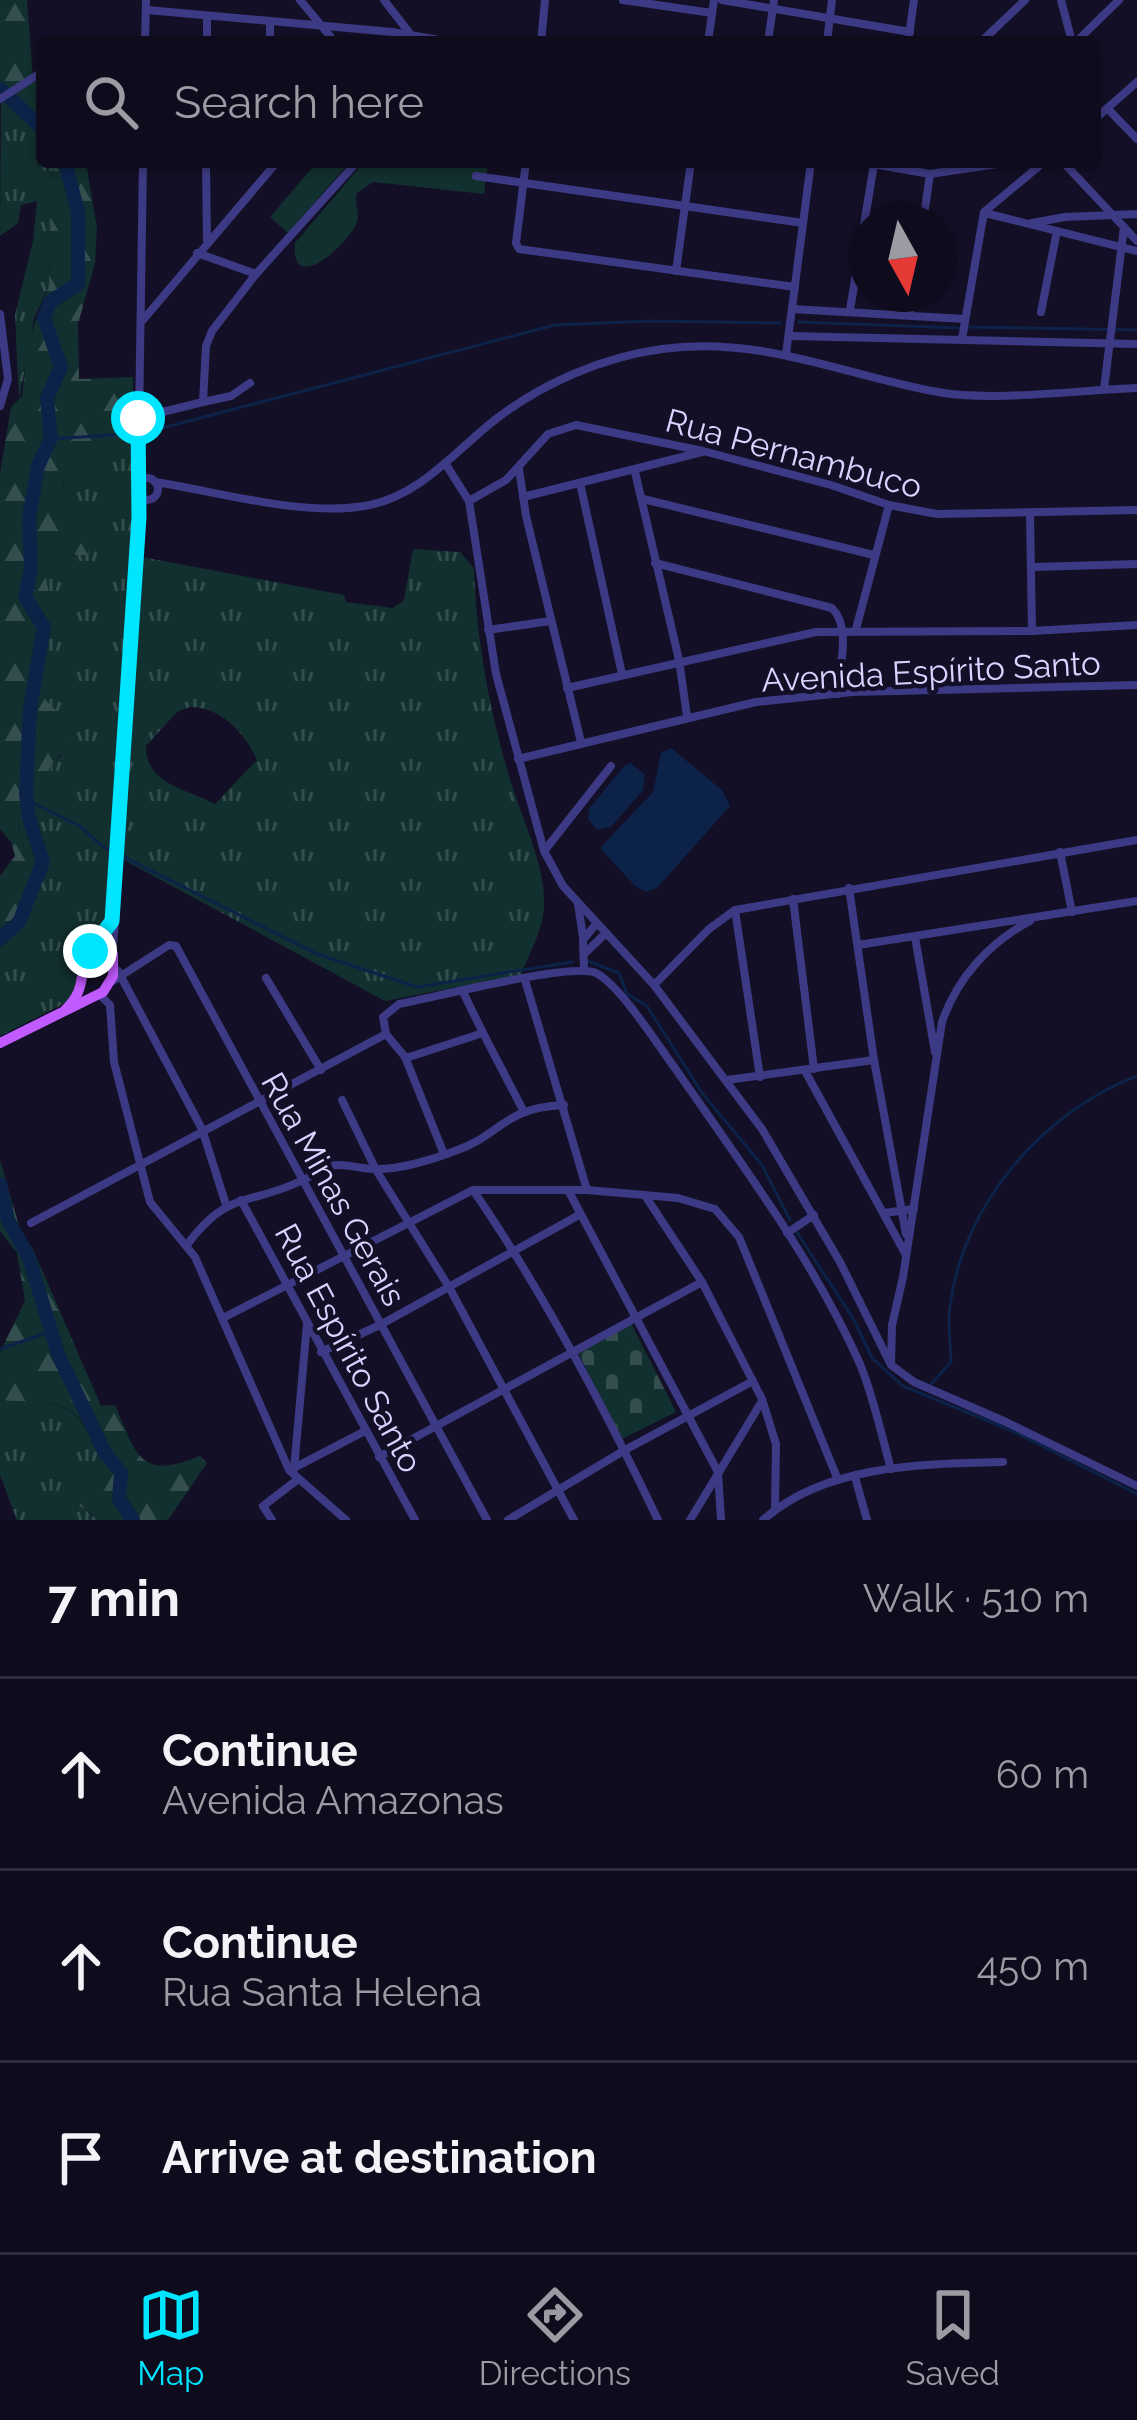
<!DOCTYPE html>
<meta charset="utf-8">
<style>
:root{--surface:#0e0b1c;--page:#171425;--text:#f1f3f6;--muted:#9b9ba3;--line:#2e2b3b;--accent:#00e5ff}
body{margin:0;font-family:Raleway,sans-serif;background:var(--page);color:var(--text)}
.compass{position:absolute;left:849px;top:204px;width:108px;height:108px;border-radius:50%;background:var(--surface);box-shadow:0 3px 9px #0004;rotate:172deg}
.stop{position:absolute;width:36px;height:36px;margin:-27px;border:9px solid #00e5ff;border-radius:50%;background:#fff}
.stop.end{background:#00e5ff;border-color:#fff;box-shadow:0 3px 12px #0008}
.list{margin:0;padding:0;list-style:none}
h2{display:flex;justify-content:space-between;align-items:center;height:156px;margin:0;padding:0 48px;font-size:51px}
h2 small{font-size:39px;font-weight:400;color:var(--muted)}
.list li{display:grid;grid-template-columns:78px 1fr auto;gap:36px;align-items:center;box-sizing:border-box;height:192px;padding:0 48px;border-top:3px solid var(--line)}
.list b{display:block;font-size:45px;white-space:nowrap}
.list p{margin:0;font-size:39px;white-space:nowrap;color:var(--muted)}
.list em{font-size:39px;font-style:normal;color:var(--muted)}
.icon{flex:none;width:66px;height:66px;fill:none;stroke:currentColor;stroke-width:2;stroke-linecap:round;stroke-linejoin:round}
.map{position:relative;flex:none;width:1137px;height:1520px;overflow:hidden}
.search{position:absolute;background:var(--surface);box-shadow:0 3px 9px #0004;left:36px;right:36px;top:36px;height:132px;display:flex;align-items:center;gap:30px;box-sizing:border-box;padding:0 42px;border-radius:12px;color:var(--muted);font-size:45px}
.sheet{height:732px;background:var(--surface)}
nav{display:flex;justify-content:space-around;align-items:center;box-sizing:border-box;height:168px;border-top:3px solid var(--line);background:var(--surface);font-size:33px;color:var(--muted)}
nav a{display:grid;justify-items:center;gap:6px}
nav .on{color:var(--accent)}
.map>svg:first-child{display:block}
</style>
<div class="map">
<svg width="1137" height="1520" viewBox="0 0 1137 1520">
<defs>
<pattern id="grass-tufts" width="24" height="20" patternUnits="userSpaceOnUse" patternTransform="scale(3)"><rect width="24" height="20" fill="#12302f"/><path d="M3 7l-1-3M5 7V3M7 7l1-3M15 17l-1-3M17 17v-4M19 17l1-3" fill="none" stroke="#344d4e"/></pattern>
<pattern id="forest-firs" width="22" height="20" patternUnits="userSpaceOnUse" patternTransform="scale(3)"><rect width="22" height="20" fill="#12302f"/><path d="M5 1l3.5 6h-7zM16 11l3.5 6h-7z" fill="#344d4e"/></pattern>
<pattern id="cemetery-stones" width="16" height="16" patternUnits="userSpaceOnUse" patternTransform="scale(3)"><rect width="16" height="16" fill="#12302f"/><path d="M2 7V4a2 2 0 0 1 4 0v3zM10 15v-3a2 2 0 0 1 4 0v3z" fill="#344d4e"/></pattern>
</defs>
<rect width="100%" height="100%" fill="#130f26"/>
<g fill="url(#grass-tufts)" fill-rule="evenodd">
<polygon points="1,105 42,131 42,162 57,162 45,188 51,208 49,285 34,319 19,400 15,315 33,241 37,201 21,205 18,223 0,236"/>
<path d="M133,432V526L123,706L104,934L71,1000L0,1036V935L22,840L16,813L29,783L50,771L52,762L61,756L57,714L37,691L31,664L40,620L51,602L44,569L48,552L62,550L74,556L84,533L73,527C66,506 60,484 66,462L74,457L102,460Z"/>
<path d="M413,549L460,552L474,568C476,638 490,713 510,779C522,820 545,863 544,905C544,928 529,954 521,975L385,1001L122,859L142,557L344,595L346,602L393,608L404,600ZM190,707C220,706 246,734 257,760L215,804C187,789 145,784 146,746L177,712Z"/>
<path d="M0,1400L13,1401L25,1408L37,1400C80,1408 85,1423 100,1460L72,1480L75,1503L99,1520H17L0,1475Z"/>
</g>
<g fill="url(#forest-firs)">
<polygon points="0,0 27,0 33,79 36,79 42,93 42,131 1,105 0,101 12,93 0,85"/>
<path d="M57,162H86L97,228L95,263L78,324L79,379L133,377V432L102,460L74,457L66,462C60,484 66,506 73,526L84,533L90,544L87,555C72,556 62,550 48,553L44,569L51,602C42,615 40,624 37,639C20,712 71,698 71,744L53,762L45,779L29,783C18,803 13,818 23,840L41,846C47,877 22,914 0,935V876L15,856L11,842L0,829V474L11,407L22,396L28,342L49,285L51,208L45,188Z"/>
<path d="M0,1160L22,1236L33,1249L101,1406L115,1405C137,1455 139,1481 200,1456L207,1463L168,1520H99C89,1509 71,1505 64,1492L72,1480L100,1460C86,1423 80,1407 37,1400L25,1408L13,1401L0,1400V1352L25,1301L17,1253L0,1231Z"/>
</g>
<polygon fill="url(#cemetery-stones)" points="631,1323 676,1412 622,1439 577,1351"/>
<g fill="#12302f">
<polygon points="317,162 350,162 288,233 270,217"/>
<path d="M364,162H488L484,194L373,182L357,193C354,203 360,213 357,222C351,241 290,299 295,243Z"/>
</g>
<g fill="#0c2248">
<polygon points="671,748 722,790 730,806 657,888 646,892 635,886 600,848 653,792 661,753"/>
<polygon points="631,763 645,775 643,790 611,827 597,830 588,819 589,809 624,766"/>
</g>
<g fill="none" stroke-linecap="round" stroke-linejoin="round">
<g stroke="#0c2248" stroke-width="3">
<polyline points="799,322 959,328"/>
<polyline points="969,327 1137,330"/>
<polyline points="51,439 143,433 555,325 651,321 780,323"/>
<polyline points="27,800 81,827 102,846 317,954 417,987 572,962"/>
<polyline points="588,961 619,973 627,994 647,1006 702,1093 762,1165 790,1220"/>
<polyline points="796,1231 854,1320 872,1358 903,1386 1015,1432 1137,1494"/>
<polyline points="0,1349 49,1332"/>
<path d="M931,1384L951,1362C951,1344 947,1324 950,1306C963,1204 1043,1112 1137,1076"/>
</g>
<g stroke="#0c2248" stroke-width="14">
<polyline points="0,89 42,128"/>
<polyline points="0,939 19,922 43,862 29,818 26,794 30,709 44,627 25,597 31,569 29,518 38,466 51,438 47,398 61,367 44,318 50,302 78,284 78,212 65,162"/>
<polyline points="0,1184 8,1220 29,1258 58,1354 105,1453 121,1473 119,1499 133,1520"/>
</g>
<g stroke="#3d3a85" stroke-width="8">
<polyline points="300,0 335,42"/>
<polyline points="384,0 411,35"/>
<polyline points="623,0 712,13"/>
<polyline points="722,0 910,32"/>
<polyline points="1061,0 1072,42"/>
<polyline points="147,10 392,32 451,42"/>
<polyline points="270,24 270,42"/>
<polyline points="145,42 146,0"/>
<polyline points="207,42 207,17"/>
<polyline points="541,42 545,0"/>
<polyline points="708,42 714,0"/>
<polyline points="768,42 774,0"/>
<polyline points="827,42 832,0"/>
<polyline points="908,42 914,0"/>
<polyline points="981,42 1025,0"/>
<polyline points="1076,42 1119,0"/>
<polyline points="0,99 42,72"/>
<polyline points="1107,108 1137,139"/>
<polyline points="1095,119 1137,82"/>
<polyline points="206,162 207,240"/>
<polyline points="526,162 516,243 519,249 795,287"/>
<polyline points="862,162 930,174 1010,162"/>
<polyline points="1063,162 1137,241"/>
<polyline points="476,176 803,223"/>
<polyline points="985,213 1137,251"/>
<polyline points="923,222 930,174"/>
<polyline points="1032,223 1065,217 1137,214"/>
<polyline points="676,271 691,162"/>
<polyline points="256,274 357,162"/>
<polyline points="792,309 964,319"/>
<polyline points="850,310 874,164"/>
<polyline points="1041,312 1057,231"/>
<polyline points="0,314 8,379 0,406"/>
<polyline points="909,315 912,294"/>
<polyline points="143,320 277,162"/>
<polyline points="790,336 1137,344"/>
<polyline points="962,339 984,212 1044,162"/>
<polyline points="786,354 811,162"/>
<polyline points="1104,389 1124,227"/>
<polyline points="203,402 231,396 250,383"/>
<polyline points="138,418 203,402 206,346 212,331 256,274 197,253"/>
<polyline points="445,463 469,501 496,674 544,851 563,886 654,985 762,1129 840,1262 891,1365 914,1382 1006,1422 1137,1486"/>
<polyline points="519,469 526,516 581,742"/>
<polyline points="635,472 679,660 687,716"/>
<circle cx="147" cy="489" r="11"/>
<path d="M155,482C220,492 306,518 370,505C422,494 456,450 496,419C543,383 603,357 662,349C759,335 844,375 938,392C991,402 1080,390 1137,388"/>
<polyline points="580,483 622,674"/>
<polyline points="138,485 143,162"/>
<polyline points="523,497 702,452"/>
<polyline points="643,499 874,555"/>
<polyline points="469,501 506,480 548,434 576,425 703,451 831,485 889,505 937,514 1137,510"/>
<polyline points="1030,514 1032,631"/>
<path d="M655,563L832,608C852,628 839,668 837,694"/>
<polyline points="1034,567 1137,564"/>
<polyline points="856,629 889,505"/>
<polyline points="488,630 550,621"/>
<polyline points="567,688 816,632 1032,631 1137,625"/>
<polyline points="518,759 756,702 852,692 1137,685"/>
<polyline points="545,850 611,766"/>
<polyline points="1060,852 1072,912"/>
<polyline points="849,888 874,1060 906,1234"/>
<polyline points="793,899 814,1069"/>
<polyline points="578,904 583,937"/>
<polyline points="735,910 760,1077"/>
<polyline points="915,937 935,1052"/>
<polyline points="858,945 1137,901"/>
<polyline points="90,951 112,923"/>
<polyline points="113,952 138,494"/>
<polyline points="585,953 605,934"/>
<polyline points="584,970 583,940 596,924"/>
<polyline points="118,971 202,1129 226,1205"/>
<polyline points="266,978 321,1070"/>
<polyline points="525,980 587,1190"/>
<polyline points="113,981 169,945 176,946 487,1520"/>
<polyline points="654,985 709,929 735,910 1137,840"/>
<path d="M463,992L483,1033L409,1057H405L386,1034L383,1017L399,1004C432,998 572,962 596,973C621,986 659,1047 677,1071C742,1165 813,1259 860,1364C874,1398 881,1434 891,1469"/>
<polyline points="100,995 110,1005 114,1062 150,1202 195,1257 289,1470 346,1520"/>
<polyline points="483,1033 523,1110"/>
<polyline points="405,1057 444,1154"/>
<polyline points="805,1071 905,1253"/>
<polyline points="727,1080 874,1060"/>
<polyline points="342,1100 376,1170 449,1287 574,1520"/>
<path d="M473,1190C544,1293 604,1407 658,1520"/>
<polyline points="568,1190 718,1472 721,1520"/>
<polyline points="646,1197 702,1282 762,1399 776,1444 775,1509"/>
<polyline points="241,1200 415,1520"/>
<polyline points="884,1213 914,1209"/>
<polyline points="31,1223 386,1034"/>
<polyline points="787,1233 814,1215"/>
<path d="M186,1246C229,1188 248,1207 303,1180C315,1175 324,1166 337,1165C349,1164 361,1169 374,1169C398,1170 432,1160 455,1151C503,1134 502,1108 564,1105"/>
<polyline points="223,1318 473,1190 587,1190 678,1198 715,1209 739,1237 838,1480"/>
<polyline points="321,1352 380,1325 579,1215"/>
<path d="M891,1364L892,1325L903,1277L942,1022C957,978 990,942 1030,921"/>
<polyline points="379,1457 702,1282"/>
<polyline points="292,1469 365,1431"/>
<polyline points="294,1469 307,1324"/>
<polyline points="855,1477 867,1520"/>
<polyline points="272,1520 263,1506 297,1480"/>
<polyline points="508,1520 625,1450 753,1381"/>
<polyline points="690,1520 762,1401"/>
<path d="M763,1520C825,1464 924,1464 1003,1462"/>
</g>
<path stroke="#c25bff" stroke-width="10" d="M0,1043L103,992L113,976V954L110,951H90C77,975 88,988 65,1010"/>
</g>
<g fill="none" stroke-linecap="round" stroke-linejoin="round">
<polyline stroke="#00e5ff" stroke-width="15" points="90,951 112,921 139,517 138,418"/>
</g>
<g text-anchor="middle" stroke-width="9" stroke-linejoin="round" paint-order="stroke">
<g font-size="33" fill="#d9d4ff" stroke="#130f26">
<text transform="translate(794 453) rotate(15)" y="12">Rua Pernambuco</text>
<text transform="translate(931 671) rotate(-3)" y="12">Avenida Espírito Santo</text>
<text transform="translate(334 1189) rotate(61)" y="12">Rua Minas Gerais</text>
<text transform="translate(349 1348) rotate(62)" y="12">Rua Espírito Santo</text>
</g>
</g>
</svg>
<svg class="compass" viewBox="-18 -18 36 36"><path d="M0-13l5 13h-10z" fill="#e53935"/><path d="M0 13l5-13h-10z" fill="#9b9ba3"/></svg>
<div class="stop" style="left:138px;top:418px"></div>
<div class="stop end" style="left:90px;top:951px"></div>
<div class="search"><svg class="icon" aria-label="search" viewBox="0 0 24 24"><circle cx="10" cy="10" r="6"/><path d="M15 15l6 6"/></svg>Search here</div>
</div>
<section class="sheet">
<h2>7 min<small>Walk · 510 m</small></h2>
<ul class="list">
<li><svg class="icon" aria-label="ahead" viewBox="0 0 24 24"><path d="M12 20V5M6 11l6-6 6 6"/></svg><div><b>Continue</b><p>Avenida Amazonas</p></div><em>60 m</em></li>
<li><svg class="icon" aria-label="ahead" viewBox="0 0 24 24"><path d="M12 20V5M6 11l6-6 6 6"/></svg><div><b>Continue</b><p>Rua Santa Helena</p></div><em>450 m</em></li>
<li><svg class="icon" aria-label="arrive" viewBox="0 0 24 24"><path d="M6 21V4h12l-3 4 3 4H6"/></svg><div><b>Arrive at destination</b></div></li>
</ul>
</section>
<nav>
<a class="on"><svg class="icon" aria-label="map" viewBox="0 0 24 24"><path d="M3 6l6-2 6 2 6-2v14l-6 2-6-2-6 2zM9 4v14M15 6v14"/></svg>Map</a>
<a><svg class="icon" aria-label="directions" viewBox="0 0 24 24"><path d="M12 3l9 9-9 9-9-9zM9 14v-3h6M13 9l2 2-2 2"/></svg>Directions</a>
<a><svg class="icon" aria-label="saved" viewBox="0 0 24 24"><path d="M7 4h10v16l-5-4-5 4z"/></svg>Saved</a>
</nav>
